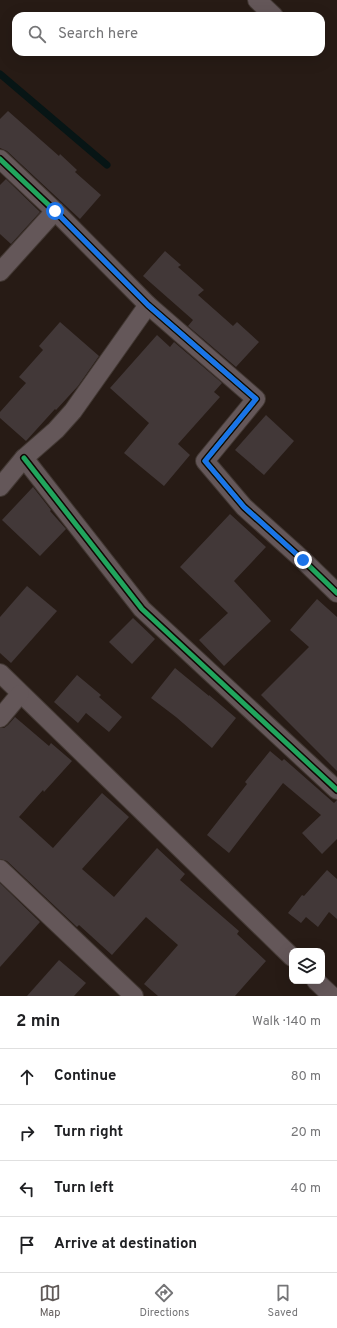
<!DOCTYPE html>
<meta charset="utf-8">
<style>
:root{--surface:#fff;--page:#f6f6f6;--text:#202124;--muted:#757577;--line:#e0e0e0;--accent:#605a58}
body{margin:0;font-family:Overpass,sans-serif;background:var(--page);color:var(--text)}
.controls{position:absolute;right:12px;bottom:12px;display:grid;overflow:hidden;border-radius:8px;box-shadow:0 4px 16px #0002}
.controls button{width:36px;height:36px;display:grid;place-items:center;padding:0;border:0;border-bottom:1px solid var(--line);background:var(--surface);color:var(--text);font:20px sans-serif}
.stop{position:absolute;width:12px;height:12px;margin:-9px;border:3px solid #1a73e8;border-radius:50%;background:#fff}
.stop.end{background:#1a73e8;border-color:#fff;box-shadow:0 1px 4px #0008}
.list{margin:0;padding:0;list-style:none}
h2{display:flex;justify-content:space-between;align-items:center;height:52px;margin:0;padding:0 16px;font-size:17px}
h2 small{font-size:13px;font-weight:400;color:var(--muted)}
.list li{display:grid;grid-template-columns:26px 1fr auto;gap:12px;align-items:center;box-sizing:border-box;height:56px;padding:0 16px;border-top:1px solid var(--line)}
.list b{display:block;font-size:15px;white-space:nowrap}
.list em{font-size:13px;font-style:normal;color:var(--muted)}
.icon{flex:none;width:22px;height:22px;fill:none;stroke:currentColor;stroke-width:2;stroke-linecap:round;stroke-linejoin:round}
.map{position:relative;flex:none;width:337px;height:996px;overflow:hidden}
.search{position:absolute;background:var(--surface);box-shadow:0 4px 16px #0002;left:12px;right:12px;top:12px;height:44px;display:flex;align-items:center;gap:10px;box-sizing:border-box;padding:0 14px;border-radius:12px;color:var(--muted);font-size:15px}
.sheet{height:276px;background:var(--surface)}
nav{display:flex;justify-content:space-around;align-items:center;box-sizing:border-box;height:56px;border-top:1px solid var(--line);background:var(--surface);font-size:11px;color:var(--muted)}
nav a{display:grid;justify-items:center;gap:2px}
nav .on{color:var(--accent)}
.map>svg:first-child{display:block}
</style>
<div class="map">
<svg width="337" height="996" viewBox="0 0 337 996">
<rect width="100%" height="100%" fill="#271b15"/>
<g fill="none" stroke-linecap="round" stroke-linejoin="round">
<polyline stroke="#071515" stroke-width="7" points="0,74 107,165"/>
</g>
<g fill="#423838">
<polygon points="8,111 59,156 60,154 77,170 75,172 101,195 80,219 7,151 0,148 0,119"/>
<polygon points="6,179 40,212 11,244 0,234 0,185"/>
<polygon points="165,251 181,265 178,267 204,290 198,295 233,326 237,322 259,342 236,367 188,326 193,320 143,276"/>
<polygon points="60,322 99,356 78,386 56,410 55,409 26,441 0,418 0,412 26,383 19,377 43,350 39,346"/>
<polygon points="157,335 170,347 174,342 222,383 214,392 220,397 178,444 190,455 164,486 124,453 149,423 110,388"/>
<polygon points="266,415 294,441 264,475 235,450"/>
<polygon points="33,487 51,510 50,511 66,529 40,556 2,520"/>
<polygon points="230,514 266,547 234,581 271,621 224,666 199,640 228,613 180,567"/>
<polygon points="27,586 57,611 11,663 0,653 0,617"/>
<polygon points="317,599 337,617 337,771 261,695 309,647 290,630"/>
<polygon points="133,618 155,639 132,664 109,642"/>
<polygon points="175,668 209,696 209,695 236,718 212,748 176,717 151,698"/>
<polygon points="77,675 101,695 99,697 122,717 109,732 86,713 78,723 54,702"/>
<polygon points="15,717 49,746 51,743 72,761 44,792 43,790 19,817 53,848 102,793 129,817 82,869 114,897 157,848 185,874 180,880 239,931 237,934 266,961 235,996 158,996 144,984 178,945 146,917 112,955 79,925 77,927 7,861 0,859 0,728 4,728 8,725"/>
<polygon points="270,751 282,761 284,759 334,803 337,800 337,839 322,854 302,833 321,815 283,783 229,853 207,835 247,784 245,782"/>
<polygon points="327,870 337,879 337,919 329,912 318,927 306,917 301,923 288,913 302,895 304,896"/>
<polygon points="0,883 40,922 0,967"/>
<polygon points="59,960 86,983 74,996 27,996"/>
</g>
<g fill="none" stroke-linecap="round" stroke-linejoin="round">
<defs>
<g id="street">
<polyline points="257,0 274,16"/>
<polyline points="0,159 55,211 148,305 256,399 205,461 244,507 303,560 337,593"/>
<polyline points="0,272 55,211"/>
<polyline points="24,458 142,609 337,790"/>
<polyline points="0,487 24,458 56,430 73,411 148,305"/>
<polyline points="0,673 292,957"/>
<polyline points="0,718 20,694"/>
<polyline points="0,869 134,996"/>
<polyline points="316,981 332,996"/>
</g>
</defs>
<use href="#street" stroke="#423833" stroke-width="20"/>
<use href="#street" stroke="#645759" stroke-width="18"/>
<defs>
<g id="cycleway">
<polyline points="0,159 55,211 148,305 256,399 205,461 244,507 303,560 337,593"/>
<polyline points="24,458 142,609 337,790"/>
</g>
</defs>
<use href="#cycleway" stroke="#100703" stroke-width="8"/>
<use href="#cycleway" stroke="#20a55d" stroke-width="5"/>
</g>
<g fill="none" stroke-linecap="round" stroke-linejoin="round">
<polyline stroke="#1a73e8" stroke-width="5" points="55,211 148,305 256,399 205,461 244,507 303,560"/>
</g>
</svg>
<div class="controls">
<button><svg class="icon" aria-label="layers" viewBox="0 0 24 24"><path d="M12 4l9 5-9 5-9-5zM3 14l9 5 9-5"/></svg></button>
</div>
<div class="stop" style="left:55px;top:211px"></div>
<div class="stop end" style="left:303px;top:560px"></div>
<div class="search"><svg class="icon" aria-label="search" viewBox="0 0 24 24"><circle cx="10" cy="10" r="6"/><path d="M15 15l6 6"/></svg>Search here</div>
</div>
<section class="sheet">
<h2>2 min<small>Walk · 140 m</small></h2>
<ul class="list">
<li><svg class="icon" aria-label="ahead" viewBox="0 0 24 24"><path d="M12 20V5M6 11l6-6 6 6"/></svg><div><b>Continue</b></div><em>80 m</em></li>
<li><svg class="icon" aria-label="right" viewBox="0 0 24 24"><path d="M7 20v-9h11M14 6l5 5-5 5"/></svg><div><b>Turn right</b></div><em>20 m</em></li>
<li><svg class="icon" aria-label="left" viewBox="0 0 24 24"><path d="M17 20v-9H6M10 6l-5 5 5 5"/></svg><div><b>Turn left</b></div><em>40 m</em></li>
<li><svg class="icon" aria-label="arrive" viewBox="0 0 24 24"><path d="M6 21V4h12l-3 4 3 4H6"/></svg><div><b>Arrive at destination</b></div></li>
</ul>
</section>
<nav>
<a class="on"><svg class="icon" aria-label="map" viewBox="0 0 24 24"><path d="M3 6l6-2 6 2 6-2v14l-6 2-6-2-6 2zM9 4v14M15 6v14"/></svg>Map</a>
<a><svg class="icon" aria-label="directions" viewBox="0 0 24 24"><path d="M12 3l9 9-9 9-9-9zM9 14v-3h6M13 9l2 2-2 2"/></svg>Directions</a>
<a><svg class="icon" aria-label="saved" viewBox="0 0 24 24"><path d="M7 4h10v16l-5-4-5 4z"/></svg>Saved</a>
</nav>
